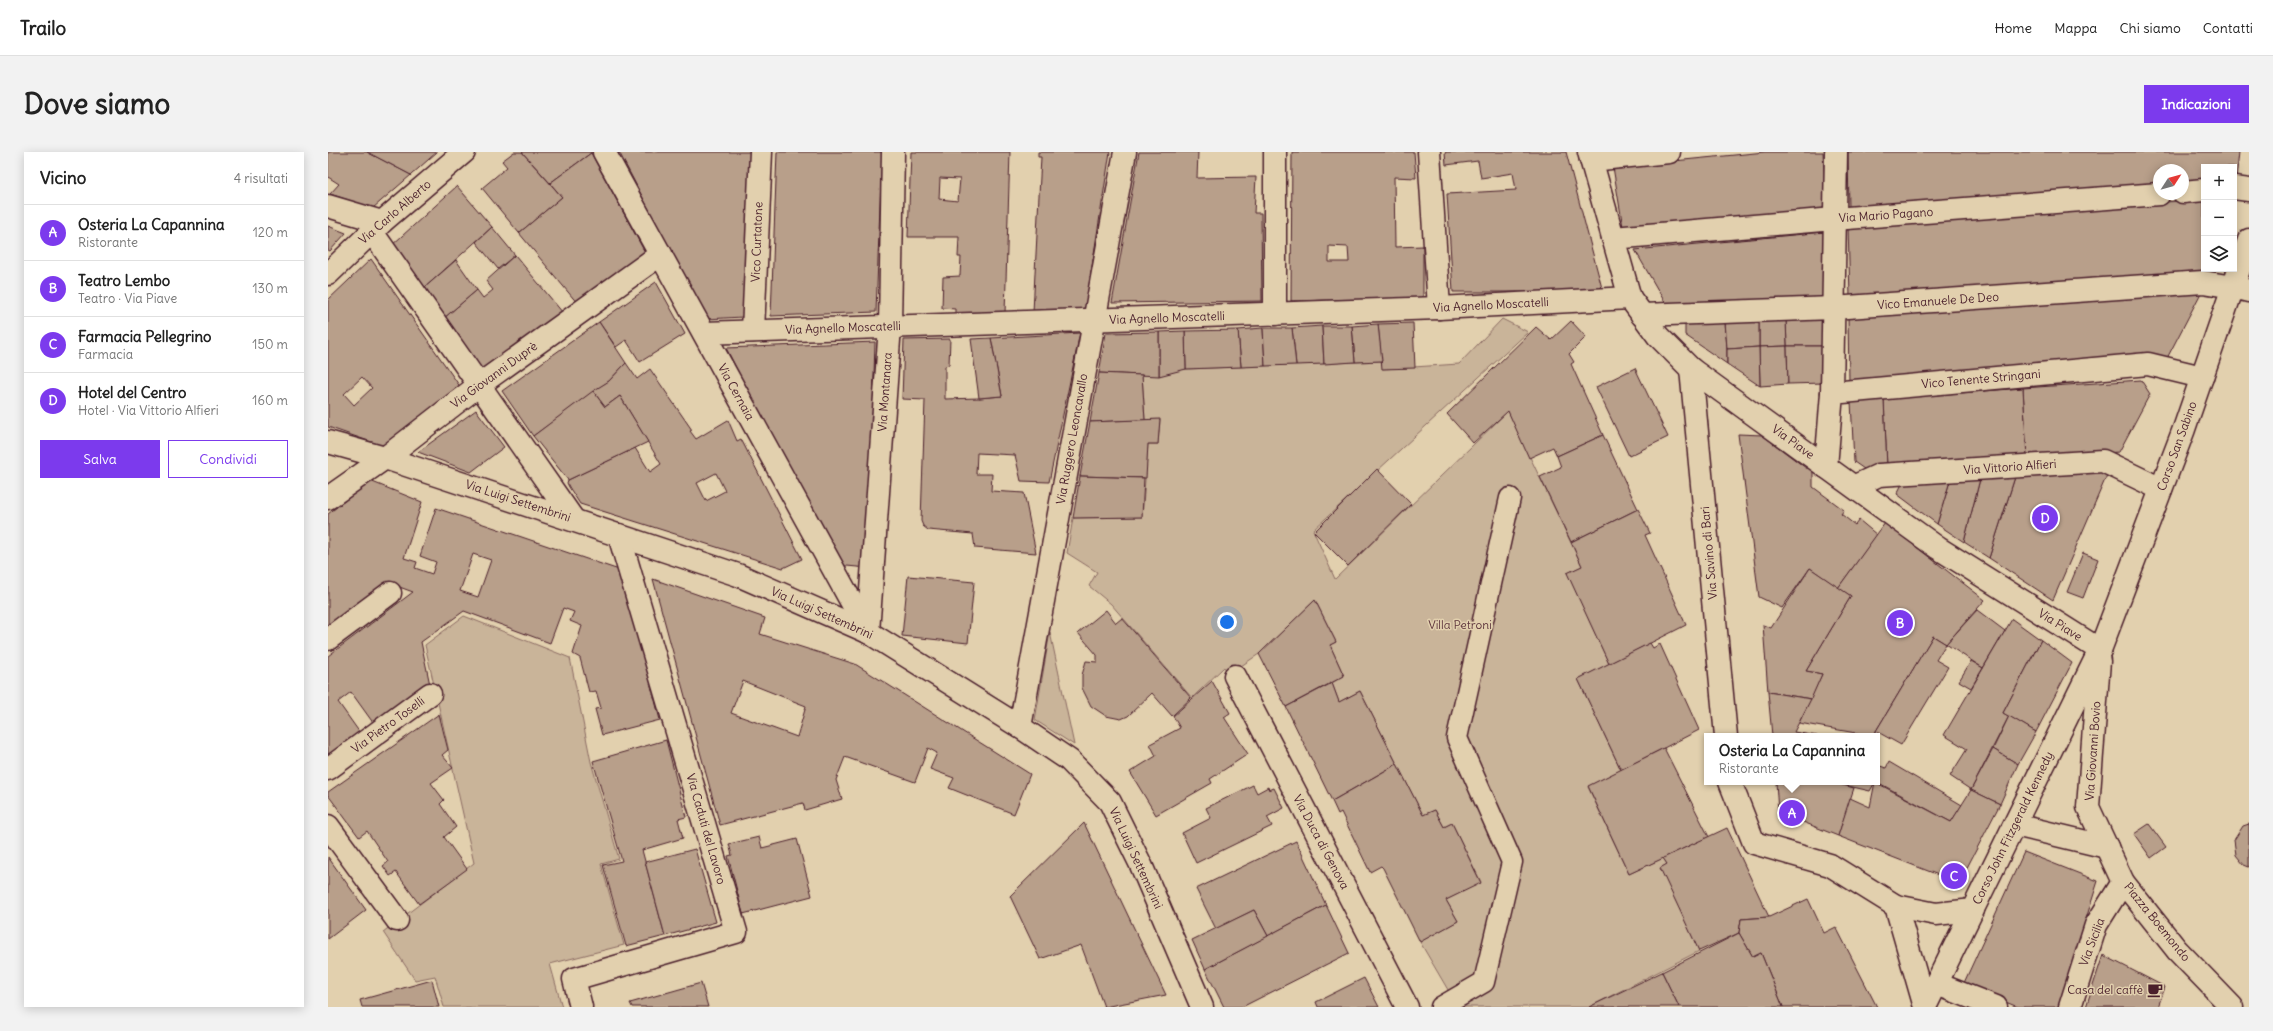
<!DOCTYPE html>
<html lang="it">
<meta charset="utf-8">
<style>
:root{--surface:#fff;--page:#f2f2f2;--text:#222;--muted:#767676;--line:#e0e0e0;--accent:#7c3aed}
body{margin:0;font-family:Delius,sans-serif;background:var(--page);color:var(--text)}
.controls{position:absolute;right:12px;top:12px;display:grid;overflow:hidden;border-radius:0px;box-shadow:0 2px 10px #0003}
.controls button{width:36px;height:36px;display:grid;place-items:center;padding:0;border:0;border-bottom:1px solid var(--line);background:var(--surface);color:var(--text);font:20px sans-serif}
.compass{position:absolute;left:1825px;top:12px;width:36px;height:36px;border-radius:50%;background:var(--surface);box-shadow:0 2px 10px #0003;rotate:54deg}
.you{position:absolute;left:899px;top:470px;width:14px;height:14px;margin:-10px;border:3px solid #fff;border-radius:50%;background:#1a73e8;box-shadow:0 0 0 6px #1a73e833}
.badge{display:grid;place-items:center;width:26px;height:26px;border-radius:50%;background:var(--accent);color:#fff;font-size:13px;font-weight:700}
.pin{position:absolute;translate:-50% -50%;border:2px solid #fff;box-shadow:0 1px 4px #0006}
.popup{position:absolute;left:1376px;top:581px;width:176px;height:52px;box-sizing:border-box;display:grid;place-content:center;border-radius:0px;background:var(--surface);filter:drop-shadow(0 1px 3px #0005);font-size:13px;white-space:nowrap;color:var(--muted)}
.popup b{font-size:15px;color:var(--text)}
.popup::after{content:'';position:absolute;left:50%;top:100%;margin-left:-8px;border:8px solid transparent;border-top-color:var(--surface)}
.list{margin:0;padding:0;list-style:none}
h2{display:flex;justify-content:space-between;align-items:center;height:52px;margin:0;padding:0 16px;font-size:17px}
h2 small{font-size:13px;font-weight:400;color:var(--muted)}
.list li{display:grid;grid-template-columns:26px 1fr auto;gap:12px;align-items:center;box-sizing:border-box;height:56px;padding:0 16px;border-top:1px solid var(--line)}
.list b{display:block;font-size:15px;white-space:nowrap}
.list p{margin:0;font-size:13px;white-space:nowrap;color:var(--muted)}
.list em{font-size:13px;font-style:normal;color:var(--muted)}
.actions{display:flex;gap:8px;padding:12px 16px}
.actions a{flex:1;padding:9px 0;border:1px solid var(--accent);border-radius:0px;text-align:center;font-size:14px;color:var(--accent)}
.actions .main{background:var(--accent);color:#fff}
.icon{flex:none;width:22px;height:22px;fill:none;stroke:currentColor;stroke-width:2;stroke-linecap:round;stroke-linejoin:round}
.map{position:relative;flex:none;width:1921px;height:855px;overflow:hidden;border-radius:0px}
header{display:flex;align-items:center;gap:24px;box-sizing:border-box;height:56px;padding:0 20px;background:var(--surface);border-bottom:1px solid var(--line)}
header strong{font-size:19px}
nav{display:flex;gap:22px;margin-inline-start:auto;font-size:14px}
.intro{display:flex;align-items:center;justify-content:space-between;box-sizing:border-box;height:96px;padding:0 24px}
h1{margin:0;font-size:28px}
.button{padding:10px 18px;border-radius:0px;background:var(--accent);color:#fff;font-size:14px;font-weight:700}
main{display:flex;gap:24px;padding:0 24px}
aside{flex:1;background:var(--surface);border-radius:0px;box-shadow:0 2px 10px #0003}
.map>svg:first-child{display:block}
</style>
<header>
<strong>Trailo</strong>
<nav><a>Home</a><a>Mappa</a><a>Chi siamo</a><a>Contatti</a></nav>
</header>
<div class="intro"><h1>Dove siamo</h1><a class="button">Indicazioni</a></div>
<main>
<aside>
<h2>Vicino<small>4 risultati</small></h2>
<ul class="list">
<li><span class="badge">A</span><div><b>Osteria La Capannina</b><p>Ristorante</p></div><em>120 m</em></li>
<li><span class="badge">B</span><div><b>Teatro Lembo</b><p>Teatro · Via Piave</p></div><em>130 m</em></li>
<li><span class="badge">C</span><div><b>Farmacia Pellegrino</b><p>Farmacia</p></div><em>150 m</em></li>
<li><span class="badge">D</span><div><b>Hotel del Centro</b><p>Hotel · Via Vittorio Alfieri</p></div><em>160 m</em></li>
</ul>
<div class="actions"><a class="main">Salva</a><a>Condividi</a></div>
</aside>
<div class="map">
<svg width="1921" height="855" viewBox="0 0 1921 855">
<rect width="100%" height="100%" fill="#e2d0ae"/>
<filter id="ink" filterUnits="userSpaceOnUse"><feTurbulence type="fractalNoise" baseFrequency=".025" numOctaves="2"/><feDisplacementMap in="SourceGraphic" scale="8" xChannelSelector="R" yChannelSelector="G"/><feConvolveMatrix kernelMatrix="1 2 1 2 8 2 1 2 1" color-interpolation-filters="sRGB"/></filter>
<g filter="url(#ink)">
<g fill="#c9b499" stroke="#8a6a62">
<polygon points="1174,167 1200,180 985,378 1007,427 1180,259 1254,414 1240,421 1281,512 1250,527 1293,618 1260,635 1301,722 1335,706 1339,712 1333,716 1371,799 1261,855 1130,855 1092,790 1130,769 1118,748 1153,730 1124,671 1116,675 1107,658 1095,663 1032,539 1011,550 1004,531 1016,524 1002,493 1008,490 987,448 931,502 901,522 896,515 864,546 783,452 761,434 769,420 739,401 745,366 814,365 820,292 830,292 832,268 817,268 814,223 858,217 1054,209 1055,217 1131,212"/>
<polygon points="136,464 242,506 263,610 291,707 273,712 296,793 222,812 234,855 116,855 107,824 87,828 55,780 146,711 97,493"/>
<polygon points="722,480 746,593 707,568"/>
</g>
<g fill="#b89f8a" stroke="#4a1f2b" fill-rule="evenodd">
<polygon points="0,0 39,0 83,23 45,56 2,42 11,32 0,25"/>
<polygon points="39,0 109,0 83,23"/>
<polygon points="186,0 194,0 234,45 191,81 154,36 179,15 174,9"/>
<polygon points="194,0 263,0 263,1 222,31"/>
<polygon points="291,0 422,0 415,165 378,167"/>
<polygon points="449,0 554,0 548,160 443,164"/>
<path d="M583,0H682L677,161L627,163V157L614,156L615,125L632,124L633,105H630L631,85H580ZM612,26L632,27L630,49L611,47Z"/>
<polygon points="710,0 782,0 757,159 705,160 713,5 710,5"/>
<polygon points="811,0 870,0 869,26 928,25 926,61 933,61 934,149 784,151"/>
<path d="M964,0H1086L1088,26L1066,25L1067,95L1095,94V146L963,149ZM1001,94L1020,95L1021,110H1001Z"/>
<polygon points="1117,0 1238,0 1275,140 1125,140 1119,42 1188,38 1185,21 1153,26 1150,9 1118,13"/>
<polygon points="1437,0 1495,0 1498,58 1296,81 1285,15"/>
<polygon points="1520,0 1911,0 1908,29 1906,29 1906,15 1876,15 1876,31 1855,32 1855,18 1831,18 1831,34 1521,57"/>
<polygon points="263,1 319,104 250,152 191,81 234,45 222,31"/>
<polygon points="129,34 164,75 95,137 63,94"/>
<polygon points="1876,47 1876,117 1882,117 1880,122 1522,145 1520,74"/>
<polygon points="0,74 18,81 2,99 0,98"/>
<polygon points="164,75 187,103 170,117 148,90"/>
<polygon points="1497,80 1498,146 1339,154 1307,98"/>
<polygon points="187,103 235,161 154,218 116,166 149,138 155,146 165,138 158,129"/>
<path d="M43,107L133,236L55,294L0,275V148ZM34,225L44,236L26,253L16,242Z"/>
<polygon points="128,108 149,138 116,166 95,137"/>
<polygon points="328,130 357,182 312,210 298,188 288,195 271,170"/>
<polygon points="1874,139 1837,210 1521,230 1520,163"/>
<polygon points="1495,167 1495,194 1459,194 1458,168"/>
<polygon points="1458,168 1459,194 1431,195 1431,169"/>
<polygon points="1243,169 1258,185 1241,202 1246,210 1243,212 1275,283 1229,304 1225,295 1201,306 1180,259 1145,291 1119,262 1208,175 1223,188"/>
<polygon points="1397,169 1399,197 1399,212 1357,183 1357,171"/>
<polygon points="1397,169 1431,169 1431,195 1399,197"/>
<polygon points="271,170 298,211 281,229 205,284 174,239"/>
<polygon points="1085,171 1087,216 1054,217 1050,172"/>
<polygon points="1050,172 1054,209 1027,210 1024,174"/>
<polygon points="994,174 996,212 968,213 964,176"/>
<polygon points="994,174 1024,174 1027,210 996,212"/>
<polygon points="935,176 937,214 913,215 910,178"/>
<polygon points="935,176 964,176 968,213 937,214"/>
<polygon points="910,178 913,215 858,217 857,179"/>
<polygon points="857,179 858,217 831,224 831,180"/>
<polygon points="831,180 831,224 771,221 778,181"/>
<polygon points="752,181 721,330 693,329 687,303 649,301 648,322 664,322 663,339 696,341 708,401 647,396 645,382 600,378 595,374 593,369 597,248 574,247 576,188 622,187 621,213 617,214 617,247 651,246 674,244 663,186"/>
<polygon points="663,186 674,244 651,246 643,187"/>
<polygon points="547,190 540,416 508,413 398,196"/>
<polygon points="1459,194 1460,232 1432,234 1431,195"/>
<polygon points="1459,194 1495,194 1496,231 1460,232"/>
<polygon points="1431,195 1432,234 1399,212 1399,197"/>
<path d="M298,211L309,227L322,217L364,278L362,279L368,287L400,268L409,289L413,287L474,407L455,416L252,352L241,335L239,331L240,328L307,296L322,320L333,312L292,244L277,255L265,239L281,229ZM388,321L397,339L378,349L369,331Z"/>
<polygon points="1307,216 1340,285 1301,304 1268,235"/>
<polygon points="771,221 814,223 817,268 762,270"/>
<polygon points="1813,228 1822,242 1791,300 1699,306 1695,236"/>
<polygon points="1695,236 1699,306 1559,316 1556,247"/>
<polygon points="265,239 277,255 292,244 320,290 240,328 205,284"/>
<polygon points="1556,247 1559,316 1536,317 1526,310 1523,249"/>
<polygon points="148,258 176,295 143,320 90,300"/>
<polygon points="832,267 830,292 820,292 818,326 752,324 762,270"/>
<polygon points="1410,282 1434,283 1478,316 1485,317 1485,335 1516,358 1513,362 1527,373 1531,368 1549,383 1510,436 1482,416 1454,456 1431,445"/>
<polygon points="1275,283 1310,357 1243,390 1212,325 1233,315 1229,304"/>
<polygon points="1049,317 1083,352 1020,414 986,380"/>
<polygon points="1770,319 1779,323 1725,448 1661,406 1687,325"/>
<polygon points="752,324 816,326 814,365 745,366"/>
<polygon points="1687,325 1661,406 1636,390 1652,327"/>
<polygon points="1652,327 1636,390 1609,372 1622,329"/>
<path d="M42,329L94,350L76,406L89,410L87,416L104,422L108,410L92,404L108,356L294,419L332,568L274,583L267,557L273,556L268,539L261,540L252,506L245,502L254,474L242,469L246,460L235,456L222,491L136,459L93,490L102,533L46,572L23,540L10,550L32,581L0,604V504L85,440L58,430L0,474V362ZM145,402L163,408L150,445L132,439Z"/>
<polygon points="1622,329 1609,372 1569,342 1574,332"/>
<polygon points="1310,357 1322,381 1317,383 1358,473 1281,512 1239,421 1254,414 1243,390"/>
<polygon points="1557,371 1657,448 1618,492 1605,484 1545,584 1471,571 1494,522 1478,519 1523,444 1510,436"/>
<polygon points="1755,401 1770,407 1755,446 1739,440"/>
<polygon points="1482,416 1523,444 1478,519 1494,522 1483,547 1440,540 1435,473 1443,476"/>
<polygon points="580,424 646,430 640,491 574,484"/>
<path d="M325,427L437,466L432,482L527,512L702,622L686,662L621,636L626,626L602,617L609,601L600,596L587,630L517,605L508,628L514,647L477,658L475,651L392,673ZM415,529L478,554L469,585L403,561Z"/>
<polygon points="987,448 1008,490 1002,493 1016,524 958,555 931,502"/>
<polygon points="778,458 788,471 794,466 863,546 844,564 824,541 800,564 793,567 778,564 763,554 754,536 754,523 758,509 769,510 769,503 750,481"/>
<polygon points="1649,458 1677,479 1655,516 1618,492"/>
<polygon points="1684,467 1713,488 1675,561 1681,564 1643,638 1622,624 1639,597 1616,583"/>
<polygon points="1605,484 1618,492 1608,508 1620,515 1573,593 1548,579"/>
<polygon points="1713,488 1744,511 1708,580 1675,561"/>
<polygon points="1322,491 1325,496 1332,492 1371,578 1293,618 1250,527"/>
<polygon points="1643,509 1655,516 1643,536 1631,529"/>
<polygon points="884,529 902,561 896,565 920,602 882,627 884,631 828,663 802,620 828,604 822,592 852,576 845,564"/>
<polygon points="1004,531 1011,550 1032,539 1069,612 1004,649 958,555"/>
<polygon points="1440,540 1483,547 1466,580 1489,584 1444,584"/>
<polygon points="111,562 120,598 114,603 125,616 103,631 116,648 112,652 128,675 116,685 139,717 91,752 68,720 62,724 55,714 60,710 39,679 31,685 0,643 0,640"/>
<polygon points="1681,564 1708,580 1690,612 1665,597"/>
<polygon points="338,588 358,665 350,667 355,686 314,698 337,784 298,794 275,713 294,709 265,609"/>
<polygon points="1336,596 1381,685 1301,722 1260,634"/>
<polygon points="1665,597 1690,612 1672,652 1643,638"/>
<polygon points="1561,610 1634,653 1623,670 1549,630 1549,613 1558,616"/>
<polygon points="1069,612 1095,663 1107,658 1116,675 1124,671 1153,731 1118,748 1130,769 1092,790 1055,716 1053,714 1042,720 1013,660 1010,662 1004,649"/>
<polygon points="1448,630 1504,630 1526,636 1510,684 1450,660"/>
<polygon points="1512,630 1547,630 1542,639 1512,632"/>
<polygon points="1547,630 1623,670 1643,638 1672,652 1631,731 1510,684 1522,646 1542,655"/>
<polygon points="925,633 929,641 940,635 941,638 946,636 956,656 939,665 944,674 868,711 854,681 883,666 878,656"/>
<polygon points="756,671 805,774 838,843 776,855 753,793 712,807 682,744"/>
<polygon points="1821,672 1838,695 1823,706 1806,682"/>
<polygon points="1921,672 1921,715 1916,713 1908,703 1906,688 1915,674"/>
<polygon points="1399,676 1441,765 1413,767 1411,781 1371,799 1332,716 1339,712 1335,706"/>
<polygon points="431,685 434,696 469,687 484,744 415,762 400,704 404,703 401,692"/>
<polygon points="968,689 998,753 940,784 926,758 888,777 868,737"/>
<polygon points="367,697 388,770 337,784 317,710"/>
<polygon points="1696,700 1770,729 1730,855 1690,855 1635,833"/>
<polygon points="0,705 38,758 0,787"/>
<polygon points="1480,747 1496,781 1508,775 1549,855 1455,855 1433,801 1425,805 1411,781 1413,767 1441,765"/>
<polygon points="998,753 1021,801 914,855 896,855 877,817"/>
<polygon points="926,758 940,784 877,817 864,788"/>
<polygon points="1411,781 1425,805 1433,801 1455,855 1351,855 1334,820"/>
<polygon points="1775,803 1837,835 1830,855 1758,855"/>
<polygon points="1334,820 1351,855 1261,855"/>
<polygon points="1036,826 1051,855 990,855 988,850"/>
<polygon points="104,828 111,855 34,855 32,848"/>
<polygon points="373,831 380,855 304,855 302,851"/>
</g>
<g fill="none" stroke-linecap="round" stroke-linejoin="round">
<defs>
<polyline id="pedestrian" points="1113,855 1156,830 1184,710 1129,586 1182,346"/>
<g id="minor">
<polyline points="276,0 540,480"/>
<polyline points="1101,0 1111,156"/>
<polyline points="1263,8 1341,0"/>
<polyline points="1906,36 1921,38"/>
<polyline points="1855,40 1876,38"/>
<polyline points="0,54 54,70"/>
<polyline points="44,80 245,367"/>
<polyline points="1285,86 1506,67 1831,42"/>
<polyline points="0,122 54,70 136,0"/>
<polyline points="947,162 947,0"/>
<polyline points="1314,163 1505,156 1875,130 1905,135 1921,88"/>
<polyline points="425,179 433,0"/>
<polyline points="376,181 1111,156 1302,146"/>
<polyline points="1504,241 1508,0"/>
<polyline points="0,290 57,306 410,423 540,480 692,575 741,608 782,650 813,713 874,855"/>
<polyline points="1498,315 1504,241 1820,212 1874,225"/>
<polyline points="1527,334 1551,323 1775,309 1833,337"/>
<polyline points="0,346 57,306 151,233 333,102"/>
<polyline points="540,480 562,174 565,0"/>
<polyline points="0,487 62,441"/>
<polyline points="907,524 1079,855"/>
<polyline points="692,575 797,0"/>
<polyline points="0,617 102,542"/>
<polyline points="0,674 69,768"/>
<polyline points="1609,832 1668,855"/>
<polyline points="253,855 246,827 408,780 291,383"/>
<polyline points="1742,855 1768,773 1795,730"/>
</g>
<g id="tertiary">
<polyline points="1261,0 1302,146 1330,184 1363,217 1610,396 1772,498"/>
<polyline points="1363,217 1398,584"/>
<polyline points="1771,509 1760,655 1795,730 1849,798 1904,855"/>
<polyline points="1402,630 1426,691 1502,713 1568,754 1597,855"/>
<polyline points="1687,673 1779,695"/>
<polyline points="1568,754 1608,762 1645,758"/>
<polyline points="1597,855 1772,498 1856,277 1905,135 1921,139"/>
</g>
</defs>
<use href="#pedestrian" stroke="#4a1f2b" stroke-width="23"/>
<use href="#minor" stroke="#4a1f2b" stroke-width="25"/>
<use href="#tertiary" stroke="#4a1f2b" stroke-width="25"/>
<use href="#pedestrian" stroke="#e2d0ae" stroke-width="20"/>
<use href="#minor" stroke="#e2d0ae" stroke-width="22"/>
<use href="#tertiary" stroke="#e2d0ae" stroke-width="22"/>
</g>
</g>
<defs>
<symbol id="cafe-bare" viewBox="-9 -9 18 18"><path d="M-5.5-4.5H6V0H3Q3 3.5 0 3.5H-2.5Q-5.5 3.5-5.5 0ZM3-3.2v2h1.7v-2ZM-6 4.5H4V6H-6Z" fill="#4a1f2b" stroke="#e2d0ae" stroke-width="2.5" paint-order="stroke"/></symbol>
</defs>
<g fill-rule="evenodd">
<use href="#cafe-bare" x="1816" y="827" width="22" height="22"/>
</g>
<g text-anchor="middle" stroke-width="3" stroke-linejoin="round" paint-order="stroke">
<g font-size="12" fill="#4a1f2b" stroke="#e2d0ae">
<text transform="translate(67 60) rotate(-41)" y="4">Via Carlo Alberto</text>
<text transform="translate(1558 63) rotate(-4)" y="4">Via Mario Pagano</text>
<text transform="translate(429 90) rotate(-88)" y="4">Vico Curtatone</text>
<text transform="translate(1610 149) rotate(-4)" y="4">Vico Emanuele De Deo</text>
<text transform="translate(1163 153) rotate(-3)" y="4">Via Agnello Moscatelli</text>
<text transform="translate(839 166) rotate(-2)" y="4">Via Agnello Moscatelli</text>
<text transform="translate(515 176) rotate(-2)" y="4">Via Agnello Moscatelli</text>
<text transform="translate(166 223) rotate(-36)" y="4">Via Giovanni Duprè</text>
<text transform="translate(1653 227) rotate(-5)" y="4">Vico Tenente Stringani</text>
<text transform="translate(408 240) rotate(61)" y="4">Via Cernaia</text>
<text transform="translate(557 240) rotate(-86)" y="4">Via Montanara</text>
<text transform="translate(744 287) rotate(-80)" y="4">Via Ruggero Leoncavallo</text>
<text transform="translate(1465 290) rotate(36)" y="4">Via Piave</text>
<text transform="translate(1849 294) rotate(-70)" y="4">Corso San Sabino</text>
<text transform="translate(1682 315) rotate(-4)" y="4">Via Vittorio Alfieri</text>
<text transform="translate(190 349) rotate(18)" y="4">Via Luigi Settembrini</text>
<text transform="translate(1381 401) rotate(-95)" y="4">Via Savino di Bari</text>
<text transform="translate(494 461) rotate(24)" y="4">Via Luigi Settembrini</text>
<text transform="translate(1732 473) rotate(32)" y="4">Via Piave</text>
<text transform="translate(60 573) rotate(-36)" y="4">Via Pietro Toselli</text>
<text transform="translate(1765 599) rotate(-86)" y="4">Via Giovanni Bovio</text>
<text transform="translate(1685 676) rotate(-64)" y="4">Corso John Fitzgerald Kennedy</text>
<text transform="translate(378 677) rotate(74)" y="4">Via Caduti del Lavoro</text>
<text transform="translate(993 690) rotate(62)" y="4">Via Duca di Genova</text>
<text transform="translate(808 706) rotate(65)" y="4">Via Luigi Settembrini</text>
<text transform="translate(1829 770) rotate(51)" y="4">Piazza Boemondo</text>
<text transform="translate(1764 790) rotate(-69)" y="4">Via Sicilia</text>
</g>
<g font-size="12" fill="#5d353c" stroke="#e2d0ae">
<text x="1132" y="477">Villa Petroni</text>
</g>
<g font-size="12" fill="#4a1f2b" stroke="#e2d0ae" text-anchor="end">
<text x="1815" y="842">Casa del caffè</text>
</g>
</g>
</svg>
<div class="controls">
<button>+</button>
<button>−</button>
<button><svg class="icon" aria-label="layers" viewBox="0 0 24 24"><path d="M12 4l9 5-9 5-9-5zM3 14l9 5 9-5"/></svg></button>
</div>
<svg class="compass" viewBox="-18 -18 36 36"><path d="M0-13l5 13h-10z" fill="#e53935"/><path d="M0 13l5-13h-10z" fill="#767676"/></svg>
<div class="you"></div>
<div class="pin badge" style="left:1464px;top:661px">A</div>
<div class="popup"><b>Osteria La Capannina</b>Ristorante</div>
<div class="pin badge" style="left:1572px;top:471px">B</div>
<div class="pin badge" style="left:1626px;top:724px">C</div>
<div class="pin badge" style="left:1717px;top:366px">D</div>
</div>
</main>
